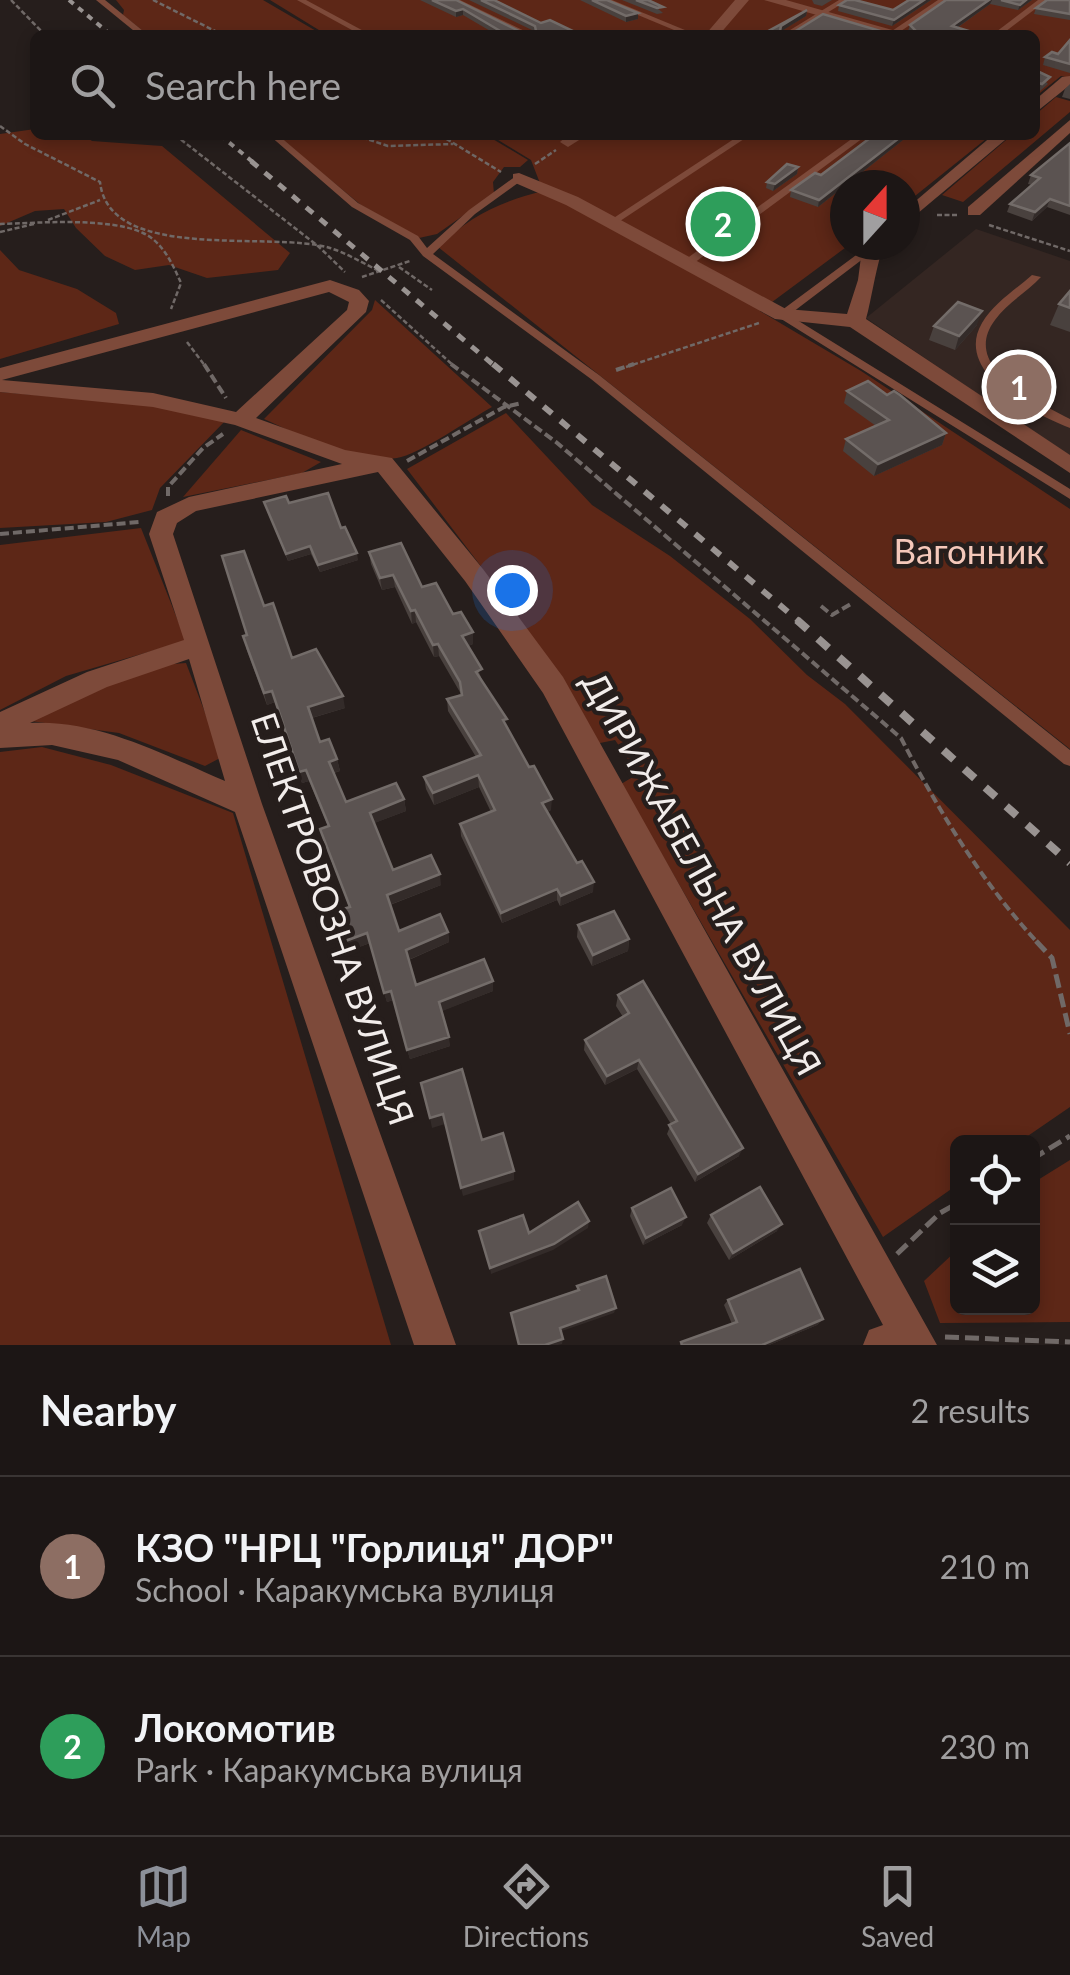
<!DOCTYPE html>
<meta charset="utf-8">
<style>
:root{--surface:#1c1615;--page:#251f1e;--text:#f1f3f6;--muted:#a09fa0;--line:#3a3534;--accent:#8c9099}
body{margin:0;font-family:Lato,sans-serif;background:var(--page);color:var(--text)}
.controls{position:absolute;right:30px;bottom:30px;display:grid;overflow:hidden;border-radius:15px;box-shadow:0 5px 15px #0003}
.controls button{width:90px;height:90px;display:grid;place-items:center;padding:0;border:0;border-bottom:2px solid var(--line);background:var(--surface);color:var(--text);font:50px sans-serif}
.compass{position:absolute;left:830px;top:170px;width:90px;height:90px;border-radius:50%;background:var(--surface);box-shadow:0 5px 15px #0003;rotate:21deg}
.you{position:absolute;left:512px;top:590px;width:35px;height:35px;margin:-25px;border:8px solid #fff;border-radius:50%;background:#1a73e8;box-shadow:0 0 0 15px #1a73e833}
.badge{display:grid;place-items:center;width:65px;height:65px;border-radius:50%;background:var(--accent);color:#fff;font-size:32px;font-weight:700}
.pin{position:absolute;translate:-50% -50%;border:5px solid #fff;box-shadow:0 2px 10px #0006}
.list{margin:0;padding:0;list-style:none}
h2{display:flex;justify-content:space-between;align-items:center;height:130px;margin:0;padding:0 40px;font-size:42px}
h2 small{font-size:32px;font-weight:400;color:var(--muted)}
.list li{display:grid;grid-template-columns:65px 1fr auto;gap:30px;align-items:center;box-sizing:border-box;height:180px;padding:0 40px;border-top:2px solid var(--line)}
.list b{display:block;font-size:38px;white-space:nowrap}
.list p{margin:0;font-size:32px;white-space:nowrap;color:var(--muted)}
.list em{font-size:32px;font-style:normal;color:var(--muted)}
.icon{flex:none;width:55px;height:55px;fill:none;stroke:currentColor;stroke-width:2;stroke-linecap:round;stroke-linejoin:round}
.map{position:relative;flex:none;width:1070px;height:1345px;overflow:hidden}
.search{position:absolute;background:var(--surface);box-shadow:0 5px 15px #0003;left:30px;right:30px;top:30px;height:110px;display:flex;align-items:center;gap:25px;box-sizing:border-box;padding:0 35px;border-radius:15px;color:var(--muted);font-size:38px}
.sheet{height:490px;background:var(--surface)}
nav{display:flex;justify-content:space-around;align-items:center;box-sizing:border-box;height:140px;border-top:2px solid var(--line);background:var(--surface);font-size:28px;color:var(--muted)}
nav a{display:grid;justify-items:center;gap:5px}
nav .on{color:var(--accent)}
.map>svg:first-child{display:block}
</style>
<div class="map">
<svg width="1070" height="1345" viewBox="0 0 1070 1345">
<rect width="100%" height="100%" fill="#261e1c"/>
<polygon fill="#342622" points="976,229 1070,261 1070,457 866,318"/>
<g fill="#5d2717">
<polygon points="116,0 263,0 323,35 148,35 123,15 124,10"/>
<polygon points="270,0 1070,0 1070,78 1061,76 1035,97 1035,35 327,35"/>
<polygon points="1056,97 1070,101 1070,112 963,202 942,195 1012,135 1035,135 1035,115"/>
<polygon points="35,129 35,135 84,135 92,141 162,146 290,253 278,270 207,278 169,265 135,270 105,256 76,228 64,209 35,211 0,226 0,134"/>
<polygon points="276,135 486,135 528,160 520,167 504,167 493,182 494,194 437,234 419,238 361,205"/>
<path d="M490,135H991L905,204V185H845V245H849L760,311L861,371L1070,509V749L438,247C470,216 499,202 543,191L531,160Z"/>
<polygon points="0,250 19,270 77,289 116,313 119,324 0,359"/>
<path d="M375,300L492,407C470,419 418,455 397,458C357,465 299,435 264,419L372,310Z"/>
<polygon points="0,392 152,405 225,421 160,488 152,510 106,522 0,528"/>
<polygon points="506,413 592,505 670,556 750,619 807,675 845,704 1070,930 1070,1107 1019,1142 958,1142 957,1185 883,1237 621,784 638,774 615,740 595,744 480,565 407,469"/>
<polygon points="241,430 321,462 302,473 183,497"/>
<polygon points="141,528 186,641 66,676 0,710 0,545"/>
<polygon points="186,663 222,757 205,766 119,733 23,720 159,665"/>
<polygon points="42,747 111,765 233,813 391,1345 0,1345 0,752"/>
<polygon points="1070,1160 1070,1322 940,1323 924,1281 957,1250 958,1308 1032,1308 1033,1183"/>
</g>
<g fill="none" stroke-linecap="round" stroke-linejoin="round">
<g stroke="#706967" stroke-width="2.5" stroke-dasharray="5 2.5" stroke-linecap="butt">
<polyline points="11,0 45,35"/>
<polyline points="153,0 223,35"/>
<path d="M0,126L25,144L100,182C109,264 272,230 330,248C346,253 363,263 379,271"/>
<polyline points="175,135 318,246 345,272"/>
<polyline points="355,135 388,146 453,144"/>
<polyline points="440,135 501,172"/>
<polyline points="535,164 556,150"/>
<polyline points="937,215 958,215"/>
<polyline points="48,220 100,200"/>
<path d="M0,224C38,223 109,217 143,233C163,242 173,265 181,283L171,309"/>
<polyline points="989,225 1070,251"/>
<polyline points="0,232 34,224"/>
<polyline points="399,267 432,290"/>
<polyline points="362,277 410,261"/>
<polyline points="381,300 455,367"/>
<polyline points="187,342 206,367"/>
<polyline points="626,367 759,323"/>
</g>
<g stroke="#706967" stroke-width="4" stroke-dasharray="9 4" stroke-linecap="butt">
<polyline points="204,364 226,398"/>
<path d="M451,364L556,442L901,738C938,810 983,884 1038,943"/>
<polyline points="616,370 634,364"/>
<polyline points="407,461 504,407 522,403"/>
<polyline points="168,496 168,487 203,448 223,434"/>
<polyline points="0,534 139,522"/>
<polyline points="821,606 832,615 851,604"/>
</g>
<g stroke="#706967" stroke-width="5" stroke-dasharray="14 6" stroke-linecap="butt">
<polyline points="1036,941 1052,958 1070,1034"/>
<polyline points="1032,1159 1070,1136"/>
<polyline points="897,1254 940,1213 958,1203"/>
<polyline points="945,1337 1070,1342"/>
</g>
<g fill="#7d4a3a" fill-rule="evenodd">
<polygon points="96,0 105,0 148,35 139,35"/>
<polygon points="297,0 306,0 371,35 361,35"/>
<polygon points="450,0 460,0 533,35 523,35"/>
<polygon points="602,0 612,0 697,35 686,35"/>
<polygon points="839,0 848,0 791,35 782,35"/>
<polygon points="938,0 947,0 895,35 886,35"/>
<polygon points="1038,0 1047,0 1001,35 992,35"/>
<polygon points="269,135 278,135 358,203 418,236 427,248 469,210 516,176 522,176 522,180 475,214 433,254 599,375 1070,750 1070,766 1064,764 591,379 423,256 410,240 352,207"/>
<polygon points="740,135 750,135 614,225 606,223"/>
<polygon points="857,135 867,135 690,266 682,266 682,262"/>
<polygon points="867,247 876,249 789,315 1070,489 1070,499 778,317 778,313"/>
<path d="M1032,275L1041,277C1027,292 1007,303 995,320C959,368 1038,402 1070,419V428C1033,414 953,372 982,323C994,303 1015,290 1032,275Z"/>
</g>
<g fill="#7d4a3a" fill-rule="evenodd">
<polygon points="735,0 749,0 719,35 705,35"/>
<polygon points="764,0 786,0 910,35 887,35"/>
<polygon points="1070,76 1070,85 1035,113 1035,100 1062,77"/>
<polygon points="1070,120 1070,133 980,215 968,215 968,207"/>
<polygon points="568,135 587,135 568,147 560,142"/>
<polygon points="993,135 1011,135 905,224 905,210"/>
<path d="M519,173L578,197L786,309L847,314L858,280L862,249L865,245H885C878,254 871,303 866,319L1070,455V473L850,327L775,319L566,205L513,182V174Z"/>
<path d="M330,280L359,290L369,301L366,312L256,418L345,450L392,458L483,569L563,677L937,1345H863L869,1330L883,1325L543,693L465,581L378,472L196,511L177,523L173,534L262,804L456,1345H414L235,812L118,760L52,745L0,748V712L87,672L184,640L149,534L157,512L189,497L342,464L235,425L153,407L0,392V368ZM329,292L349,302L347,310L236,412L153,393L2,380ZM189,659L225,781C164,755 98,719 30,723L107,687Z"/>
</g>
<g stroke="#999391" stroke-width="4" stroke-dasharray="6 6" stroke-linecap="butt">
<polyline points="69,0 111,35"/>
<polyline points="220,135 254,163"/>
</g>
<polyline stroke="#999391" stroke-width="5" stroke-dasharray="9 9" stroke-linecap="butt" points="251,161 496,367"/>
<polyline stroke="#999391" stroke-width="6" stroke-dasharray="11 11" stroke-linecap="butt" points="493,364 800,622"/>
<polyline stroke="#999391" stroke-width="8" stroke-dasharray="14 14" stroke-linecap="butt" points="797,620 1070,863"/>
</g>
<g fill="#49413e">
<polygon points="420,0 456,0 521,32 534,31 469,0 494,0 541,23 581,35 497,35 463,15 456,17"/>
<polygon points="580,0 607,0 638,13 638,19 626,22"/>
<polygon points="622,0 648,0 663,13 657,14"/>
<polygon points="812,0 832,0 822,6 814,4"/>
<polygon points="909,0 931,0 892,26 838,11 839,5 893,10"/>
<polygon points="946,0 1032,0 1018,10 990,4 957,28 982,35 761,35 807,10 806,16 781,31 911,33 908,31 910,25"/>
<polygon points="1070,0 1070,20 1034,14 1036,8"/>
<polygon points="1070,40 1070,73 1043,65 1045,57 1058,54"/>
<polygon points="1035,70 1048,84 1040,91 1035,89"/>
<polygon points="1070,84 1070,99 1062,97 1065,89"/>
<polygon points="903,140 818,207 790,197 791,190 821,175"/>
<polygon points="1070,143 1070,215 1047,207 1032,221 1007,212 1010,204 1032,185 1028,184 1031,175"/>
<polygon points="798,167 797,174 773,191 766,188 767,182"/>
<polygon points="1070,291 1070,332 1050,325 1059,304"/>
<polygon points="977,325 955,350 929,340 934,326"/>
<polygon points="847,391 946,433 942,445 874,476 843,451 846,439 876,426 844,403"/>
<polygon points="264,502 289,503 341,528 358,560 320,572 311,554 288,561"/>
<polygon points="369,552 422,587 453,614 473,644 468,646 483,682 551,810 547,812 593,892 560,906 557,900 502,923 461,836 460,824 491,812 479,787 434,805 426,789 424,777 476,757 448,711 447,699 461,694 439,656 434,657 416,622 412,624 395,587 382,590 371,564"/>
<polygon points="264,606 292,658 345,708 312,718 320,742 337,759 340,771 334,773 346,802 404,799 406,811 374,823 393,870 441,885 390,905 399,931 448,932 449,942 409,960 416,985 493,981 493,991 441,1011 450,1046 410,1059 393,1000 387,1002 370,943 351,950 339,910 349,907 320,829 328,826 309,781 302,783 275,702 267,705 246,648 247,635"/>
<polygon points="578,925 629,939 628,951 592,966 577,937"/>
<polygon points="618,995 739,1156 695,1182 667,1134 671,1124 637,1069 605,1085 584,1050 585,1040 623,1017 616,1006"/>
<polygon points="632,1208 682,1225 643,1245 630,1216"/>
<polygon points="711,1215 777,1231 729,1260 707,1223"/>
<polygon points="728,1300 823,1319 817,1325 769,1345 680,1345 681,1342 732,1324 724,1305"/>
</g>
<g fill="#332b29">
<polygon points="924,0 931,0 892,26 894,20"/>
<polygon points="989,0 992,0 990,4 951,32 952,26"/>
<polygon points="1026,0 1032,0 1018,10 1020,5"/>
<polygon points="463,9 463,15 456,17 456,11"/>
<polygon points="807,10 806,16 780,32 781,26"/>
<polygon points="638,13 638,19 626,22 626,16"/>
<polygon points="903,135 904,135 903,140 818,207 819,200"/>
<polygon points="798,167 797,174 773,191 775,184"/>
<polygon points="1050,199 1047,207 1032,221 1035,212"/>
<polygon points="982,311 977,325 955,350 959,336"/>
<polygon points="946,433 942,445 874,476 878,464"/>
<polygon points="310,546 311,554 288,561 286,554"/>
<polygon points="357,553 358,560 320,572 318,565"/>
<polygon points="393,575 395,587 382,590 380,578"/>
<polygon points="415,610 416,622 412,624 411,611"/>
<polygon points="473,632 473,644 463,648 462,636"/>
<polygon points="438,644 439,656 434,657 433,645"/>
<polygon points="272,691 275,702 267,705 264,693"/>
<polygon points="343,696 345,708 311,718 308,707"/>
<polygon points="337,759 340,771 332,773 329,762"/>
<polygon points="306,770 309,781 302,783 299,772"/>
<polygon points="478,775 479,787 434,805 433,793"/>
<polygon points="404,799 406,811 372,824 370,813"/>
<polygon points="552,799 551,810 542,814 542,803"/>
<polygon points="440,874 441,885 389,905 387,895"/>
<polygon points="594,882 593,892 560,906 561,896"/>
<polygon points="557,889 557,900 502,923 501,913"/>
<polygon points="448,932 449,942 408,960 406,950"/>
<polygon points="367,933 370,943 351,950 348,940"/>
<polygon points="629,939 628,951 592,966 593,955"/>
<polygon points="493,981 493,991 440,1012 439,1002"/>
<polygon points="391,991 393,1000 387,1002 384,993"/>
<polygon points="449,1037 450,1046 410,1059 407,1050"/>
<polygon points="639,1060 637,1069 605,1085 607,1076"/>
<polygon points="443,1114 445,1124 432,1128 430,1118"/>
<polygon points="743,1148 739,1156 695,1182 698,1174"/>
<polygon points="514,1171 514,1180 463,1196 461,1188"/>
<polygon points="686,1217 682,1225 643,1245 646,1238"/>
<polygon points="589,1221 588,1228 553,1250 491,1274 490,1268"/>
<polygon points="782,1224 777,1231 729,1260 733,1253"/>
<polygon points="616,1308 614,1313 559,1332 560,1328"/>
<polygon points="823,1319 817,1325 769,1345 762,1345"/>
<polygon points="563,1339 562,1344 558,1345 545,1345"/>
</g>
<g fill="#5b5351" stroke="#736c69" stroke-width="2.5">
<polygon points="432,0 456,0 521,32 536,31 535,26 481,0 494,0 541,23 550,20 581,35 507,35 463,9 456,11"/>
<polygon points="592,0 607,0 638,13 626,16"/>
<polygon points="636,0 648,0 663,7 657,8"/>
<polygon points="847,0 855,0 893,10 909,0 924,0 894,20 839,5"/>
<polygon points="946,0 989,0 952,26 982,35 761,35 807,10 781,26 780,31 794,32 823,14 887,33 911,33 915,30 910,25"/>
<polygon points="1001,0 1026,0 1020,5"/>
<polygon points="1047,0 1070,0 1070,14 1036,8"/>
<polygon points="1070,40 1070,64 1045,57 1052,52 1058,54"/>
<polygon points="1035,70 1050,77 1042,84 1035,82"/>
<polygon points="874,135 903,135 819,200 791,190 815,173 821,175"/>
<polygon points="1070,143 1070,206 1050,199 1035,212 1010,204 1040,178 1031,175"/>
<polygon points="787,164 798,167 775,184 767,182"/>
<polygon points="1070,291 1070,308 1059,304"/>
<polygon points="958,302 982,311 959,336 934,326"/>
<polygon points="868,381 887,395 894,391 900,395 946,433 878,464 846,439 889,420 847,391"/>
<polygon points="328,493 341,528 345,527 357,553 318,565 310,546 286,554 264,502 286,496 289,503"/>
<polygon points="401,543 422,587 436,583 453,614 461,612 473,632 462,636 482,669 476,672 507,719 503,720 529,767 534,766 552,799 542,803 577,863 582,861 594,882 561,896 557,889 501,913 460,824 495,810 478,775 433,793 424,777 481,755 447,699 462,695 460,682 438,644 433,645 415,610 411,611 393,575 380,578 369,552"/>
<polygon points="244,551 264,606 273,603 292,658 316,649 343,696 308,707 320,742 329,739 337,759 329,762 346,802 396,783 404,799 370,813 393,870 431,855 440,874 387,895 399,931 440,914 448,932 406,950 416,985 484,959 493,981 439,1002 449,1037 407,1050 391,991 384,993 367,933 348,940 339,910 350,907 320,829 329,826 306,770 299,772 272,691 264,693 243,636 247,635 222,556"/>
<polygon points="614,911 629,939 593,955 578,925"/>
<polygon points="643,981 743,1148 698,1174 669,1125 677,1121 639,1060 607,1076 585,1040 629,1013 618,995"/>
<polygon points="462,1069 482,1140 503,1133 514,1171 461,1188 443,1114 430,1118 421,1083"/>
<polygon points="760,1187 782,1224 733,1253 711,1215"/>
<polygon points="671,1188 686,1217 646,1238 632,1208"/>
<polygon points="578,1202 589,1221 554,1244 490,1268 479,1231 523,1215 529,1233"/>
<polygon points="800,1269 823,1319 762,1345 682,1345 681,1342 737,1322 728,1300"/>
<polygon points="606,1276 616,1308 560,1328 563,1339 545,1345 519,1345 511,1313 579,1290 577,1286"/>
</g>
<g text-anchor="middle" stroke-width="9" stroke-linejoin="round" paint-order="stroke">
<g font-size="35" fill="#f4c8ba" stroke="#261e1c">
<text x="969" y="564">Вагонник</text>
</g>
<g font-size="35" fill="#f2edeb" stroke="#261e1c">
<text transform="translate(701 874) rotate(61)" y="12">ДИРИЖАБЕЛЬНА ВУЛИЦЯ</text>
<text transform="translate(332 919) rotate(71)" y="12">ЕЛЕКТРОВОЗНА ВУЛИЦЯ</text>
</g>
</g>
</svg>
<div class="controls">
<button><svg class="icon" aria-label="locate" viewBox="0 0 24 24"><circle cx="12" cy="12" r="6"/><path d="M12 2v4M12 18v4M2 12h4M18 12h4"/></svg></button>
<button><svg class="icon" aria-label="layers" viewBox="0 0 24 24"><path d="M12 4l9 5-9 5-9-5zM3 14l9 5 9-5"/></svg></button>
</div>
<svg class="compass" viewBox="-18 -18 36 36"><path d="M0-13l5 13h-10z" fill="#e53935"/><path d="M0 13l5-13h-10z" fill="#a09fa0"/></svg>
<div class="you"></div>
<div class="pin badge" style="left:1019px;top:387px;background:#8d6e63">1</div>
<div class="pin badge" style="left:723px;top:224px;background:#2e9e5b">2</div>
<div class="search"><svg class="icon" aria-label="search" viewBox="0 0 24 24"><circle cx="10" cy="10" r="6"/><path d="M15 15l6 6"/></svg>Search here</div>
</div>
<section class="sheet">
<h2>Nearby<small>2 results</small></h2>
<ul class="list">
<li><span class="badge" style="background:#8d6e63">1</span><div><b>КЗО &quot;НРЦ &quot;Горлиця&quot; ДОР&quot;</b><p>School · Каракумська вулиця</p></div><em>210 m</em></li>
<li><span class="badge" style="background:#2e9e5b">2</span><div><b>Локомотив</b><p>Park · Каракумська вулиця</p></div><em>230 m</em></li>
</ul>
</section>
<nav>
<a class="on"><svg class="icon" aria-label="map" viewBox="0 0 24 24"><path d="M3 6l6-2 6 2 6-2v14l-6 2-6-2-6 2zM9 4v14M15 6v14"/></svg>Map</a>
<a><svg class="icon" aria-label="directions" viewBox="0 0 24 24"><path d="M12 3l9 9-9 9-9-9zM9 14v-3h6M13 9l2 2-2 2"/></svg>Directions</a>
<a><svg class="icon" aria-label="saved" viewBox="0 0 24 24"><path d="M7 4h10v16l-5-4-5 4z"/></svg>Saved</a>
</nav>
